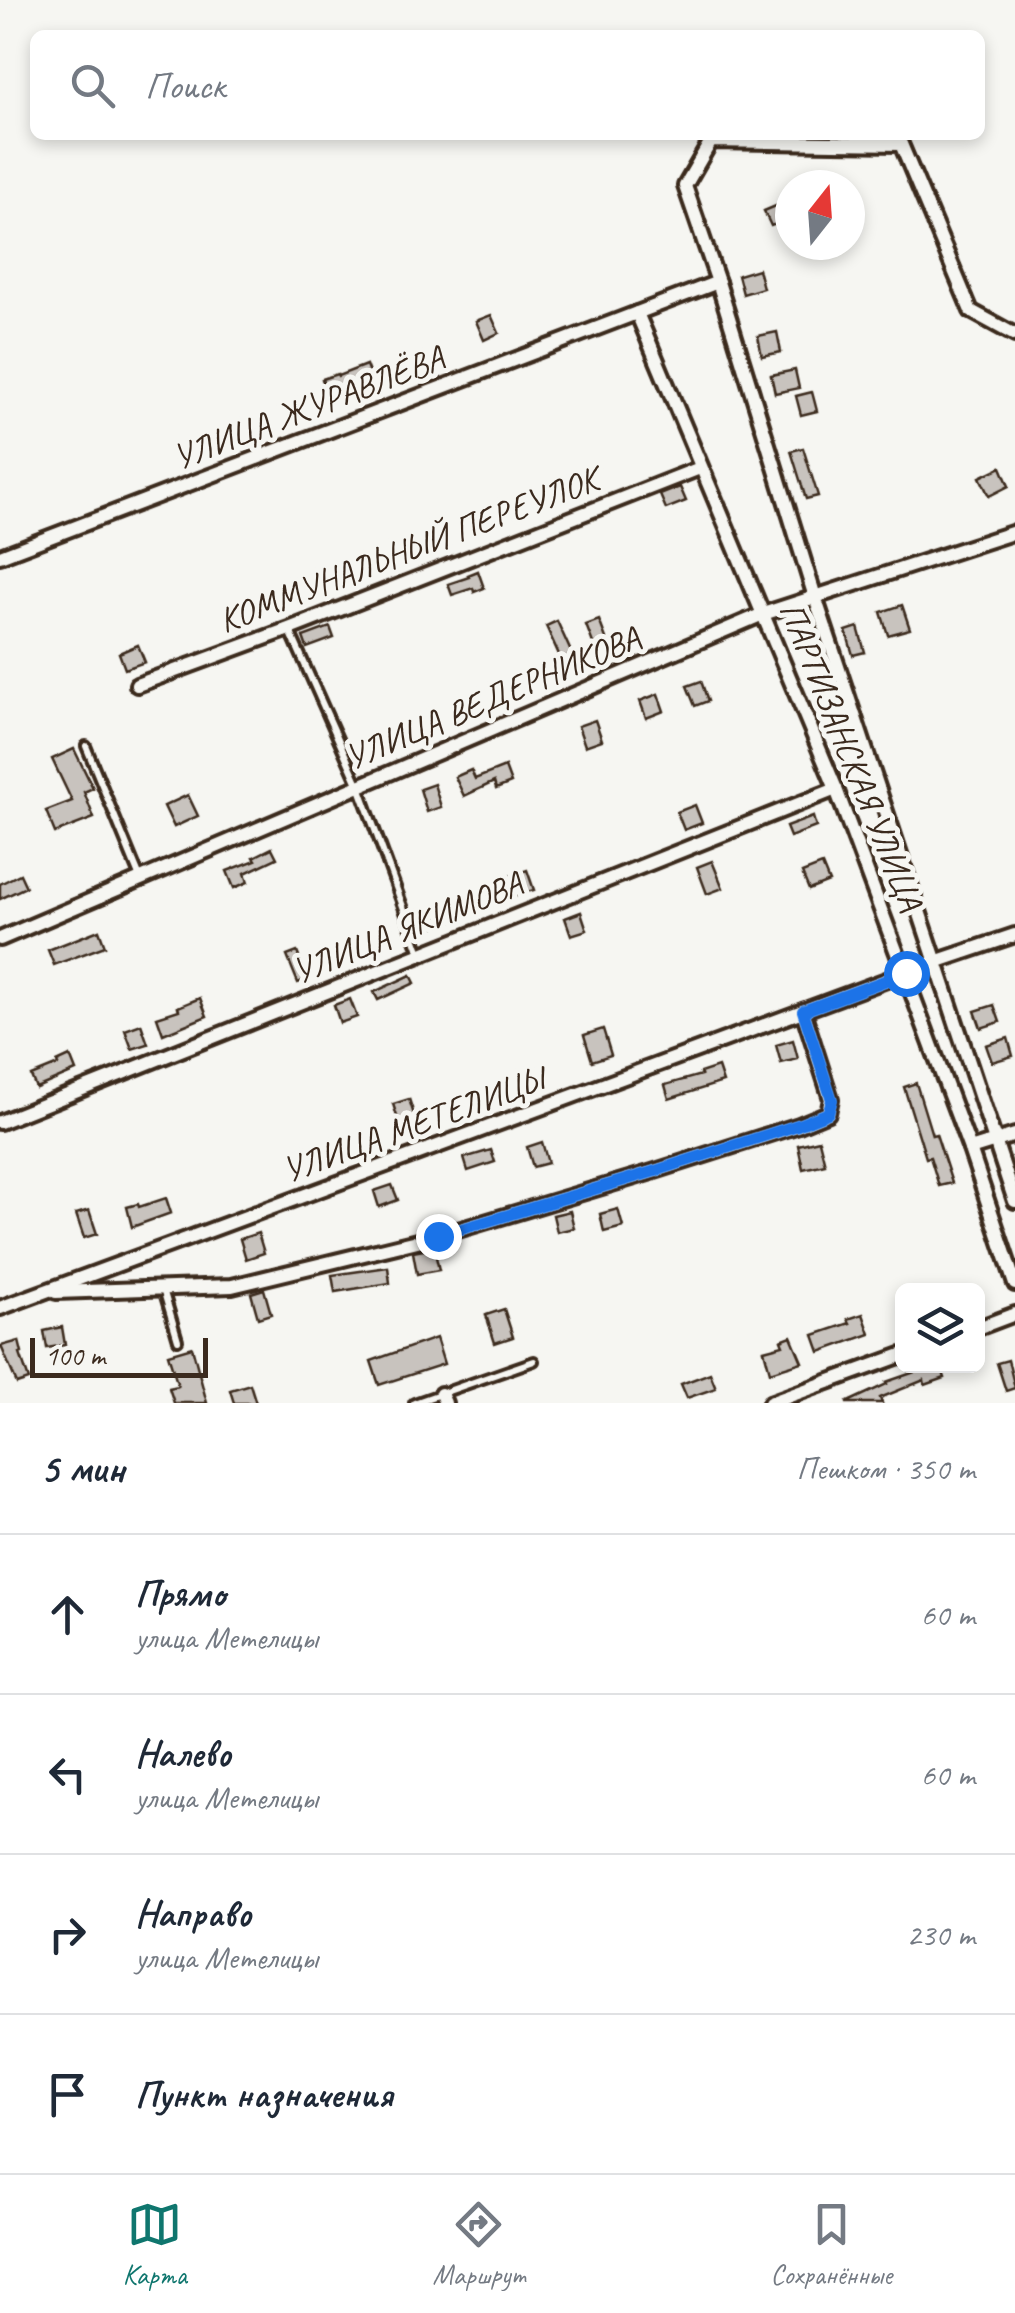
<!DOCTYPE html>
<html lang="ru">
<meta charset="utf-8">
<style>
:root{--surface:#fff;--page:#f2f2f3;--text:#1f2937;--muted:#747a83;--line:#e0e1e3;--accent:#0f766e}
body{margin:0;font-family:Caveat,sans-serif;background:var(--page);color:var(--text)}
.controls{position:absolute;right:30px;bottom:30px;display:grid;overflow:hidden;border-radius:15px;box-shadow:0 5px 15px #0003}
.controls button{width:90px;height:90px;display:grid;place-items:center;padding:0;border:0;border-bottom:2px solid var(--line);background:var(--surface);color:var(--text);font:50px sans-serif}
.compass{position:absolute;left:775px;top:170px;width:90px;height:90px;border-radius:50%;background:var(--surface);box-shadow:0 5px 15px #0003;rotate:17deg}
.scale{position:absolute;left:30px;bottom:25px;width:178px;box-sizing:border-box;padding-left:10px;border:5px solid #3b2a1e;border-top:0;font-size:28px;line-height:35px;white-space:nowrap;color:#3b2a1e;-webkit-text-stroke:8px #f6f6f2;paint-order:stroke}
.stop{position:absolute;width:30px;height:30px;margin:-22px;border:8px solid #1a73e8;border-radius:50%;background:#fff}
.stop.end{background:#1a73e8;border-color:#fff;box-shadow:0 2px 10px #0008}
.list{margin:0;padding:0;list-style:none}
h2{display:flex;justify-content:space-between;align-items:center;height:130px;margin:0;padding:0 40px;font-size:42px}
h2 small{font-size:32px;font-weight:400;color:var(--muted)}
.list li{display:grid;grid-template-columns:65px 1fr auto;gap:30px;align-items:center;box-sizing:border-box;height:160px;padding:0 40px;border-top:2px solid var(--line)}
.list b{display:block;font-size:38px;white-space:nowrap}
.list p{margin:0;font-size:32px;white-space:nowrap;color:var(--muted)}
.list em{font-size:32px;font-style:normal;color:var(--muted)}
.icon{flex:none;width:55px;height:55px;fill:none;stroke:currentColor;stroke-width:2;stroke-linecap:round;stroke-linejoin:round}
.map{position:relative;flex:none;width:1015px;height:1403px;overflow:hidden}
.search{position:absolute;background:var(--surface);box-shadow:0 5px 15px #0003;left:30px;right:30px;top:30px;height:110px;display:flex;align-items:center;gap:25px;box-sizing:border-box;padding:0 35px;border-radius:15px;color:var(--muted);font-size:38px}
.sheet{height:770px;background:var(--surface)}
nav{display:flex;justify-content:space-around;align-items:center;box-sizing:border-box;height:140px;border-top:2px solid var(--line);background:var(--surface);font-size:28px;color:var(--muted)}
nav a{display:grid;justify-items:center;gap:5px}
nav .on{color:var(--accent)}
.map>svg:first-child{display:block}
</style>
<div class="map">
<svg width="1015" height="1403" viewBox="0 0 1015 1403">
<rect width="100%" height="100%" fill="#f6f6f2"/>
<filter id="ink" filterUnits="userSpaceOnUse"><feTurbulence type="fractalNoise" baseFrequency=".01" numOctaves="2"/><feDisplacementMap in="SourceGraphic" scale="20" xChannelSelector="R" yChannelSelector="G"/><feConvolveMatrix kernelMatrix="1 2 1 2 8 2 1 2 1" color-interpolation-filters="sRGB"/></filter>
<g filter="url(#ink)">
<g fill="#c8c3be" stroke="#3b2a1e" stroke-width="2.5">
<polygon points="783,203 789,219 771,226 764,211"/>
<polygon points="758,269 763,288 743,294 738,275"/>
<polygon points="491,315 499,333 484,340 476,321"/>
<polygon points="777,332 781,352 762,356 758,336"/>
<polygon points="366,365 372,381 328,397 322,379 337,374 338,376"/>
<polygon points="795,370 799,388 775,393 771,375"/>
<polygon points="812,392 817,411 801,415 796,396"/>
<polygon points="803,448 818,496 806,499 791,451"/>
<polygon points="1001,467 1009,486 989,496 980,477"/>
<polygon points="680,487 686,501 666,509 660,495"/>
<polygon points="478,571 484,588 474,592 473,588 452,595 448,584 469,577 468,575"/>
<polygon points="902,605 910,629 888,635 881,612"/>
<polygon points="599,620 607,641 594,646 586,625"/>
<polygon points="557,621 572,654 561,659 546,626"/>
<polygon points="330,627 334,638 307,648 303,637"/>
<polygon points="858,627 865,652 853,655 846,631"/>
<polygon points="138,645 145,662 125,669 119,653"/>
<polygon points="701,681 708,701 695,706 687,686"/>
<polygon points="658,694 664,711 646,718 640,701"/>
<polygon points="595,720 602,740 585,746 578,726"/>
<polygon points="74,749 93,788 84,792 94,818 55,833 46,811 72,801 52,759"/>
<polygon points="505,767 511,783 496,789 494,782 464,796 455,777 471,770 475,779"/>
<polygon points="434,784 441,807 427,812 420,789"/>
<polygon points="188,795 198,816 174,827 164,806"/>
<polygon points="695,805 702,823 684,830 677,812"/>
<polygon points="813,817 816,827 790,837 786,827"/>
<polygon points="272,848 277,858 245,873 248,882 234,888 227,871 256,860 254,857"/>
<polygon points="712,861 723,888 707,894 697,867"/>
<polygon points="822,865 829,882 809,890 802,873"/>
<polygon points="527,870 534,890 517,895 510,876"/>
<polygon points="20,874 26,887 0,899 0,884"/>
<polygon points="494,884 501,902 483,908 476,891"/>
<polygon points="456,907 460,917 428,929 424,919"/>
<polygon points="581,912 587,930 571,935 565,918"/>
<polygon points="99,930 105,946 54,965 48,950"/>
<polygon points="374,934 381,950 362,957 356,941"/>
<polygon points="297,952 308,979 298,983 287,956"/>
<polygon points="411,975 415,983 378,1000 374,992"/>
<polygon points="200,998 207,1016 163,1034 157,1017 179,1010 178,1007"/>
<polygon points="350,999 357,1017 340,1023 334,1005"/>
<polygon points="994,1005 1000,1022 981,1028 975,1011"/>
<polygon points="141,1024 148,1044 132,1049 125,1030"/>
<polygon points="603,1029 611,1055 592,1061 584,1035"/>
<polygon points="1008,1038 1013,1056 992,1062 986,1045"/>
<polygon points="793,1040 798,1059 781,1063 776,1045"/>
<polygon points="70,1056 76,1071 36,1088 31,1076 58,1065 57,1062"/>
<polygon points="718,1067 723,1082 669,1099 665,1085 701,1075 700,1073"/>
<polygon points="916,1083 932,1135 936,1134 952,1183 939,1186 930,1157 926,1158 904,1087"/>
<polygon points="409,1099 417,1124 401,1129 393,1104"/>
<polygon points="819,1140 825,1164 803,1169 798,1145"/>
<polygon points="542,1142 548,1163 533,1167 527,1147"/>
<polygon points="491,1150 495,1162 468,1171 464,1158"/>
<polygon points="392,1185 398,1200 379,1207 374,1191"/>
<polygon points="166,1198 171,1213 132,1227 127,1207 138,1204 139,1207"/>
<polygon points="618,1209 623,1227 604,1232 600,1214"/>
<polygon points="89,1210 97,1234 84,1238 76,1214"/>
<polygon points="570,1211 574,1228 557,1232 553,1215"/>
<polygon points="258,1233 264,1253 246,1259 240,1239"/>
<polygon points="434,1248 439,1270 417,1274 413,1252"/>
<polygon points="388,1267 390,1283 335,1292 332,1275"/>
<polygon points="264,1289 271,1314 258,1318 251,1293"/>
<polygon points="504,1309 513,1337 495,1343 486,1315"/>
<polygon points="863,1314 870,1334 820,1352 814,1335 850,1323 848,1319"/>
<polygon points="62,1327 65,1345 47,1348 44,1331"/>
<polygon points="791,1336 802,1362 770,1372 764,1350 783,1345 781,1340"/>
<polygon points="436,1338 444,1364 379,1385 371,1361"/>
<polygon points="19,1341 22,1353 20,1354 29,1380 17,1384 1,1346"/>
<polygon points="192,1347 207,1403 174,1403 169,1388 178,1386 168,1354"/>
<polygon points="1008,1360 1015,1388 1006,1391 997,1363"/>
<polygon points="932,1366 941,1366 945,1378 925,1385 924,1380 880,1398 882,1403 846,1403 887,1384 886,1382"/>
<polygon points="710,1373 716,1388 687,1398 681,1384"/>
<polygon points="250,1384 256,1403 234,1403 230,1390"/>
</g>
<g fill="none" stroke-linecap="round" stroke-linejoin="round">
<defs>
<g id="lane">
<polyline points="290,631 359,786 420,953"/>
<polyline points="86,746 140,878"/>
<polyline points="163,1289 178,1340"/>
<polyline points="414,1403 534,1361"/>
</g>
<g id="street">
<polyline points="718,282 815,597 1015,1201"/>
<polyline points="637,313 836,789 970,1149 1015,1284"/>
<polyline points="0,556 718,282 685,186 711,141 901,144 971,311 1015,335"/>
<polyline points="137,685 289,629 700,468"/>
<polyline points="0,939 763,614 1015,532"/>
<polyline points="0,1122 836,789"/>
<polyline points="970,1149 1015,1135"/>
<polyline points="56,1292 232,1286 438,1236 652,1172 799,1125 828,1113 831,1099 803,1011"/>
<polyline points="0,1308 935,962 1015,935"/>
<polyline points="978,1328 1015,1314"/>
<polyline points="441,1394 445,1403"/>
<polyline points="770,1403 902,1355"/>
</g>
</defs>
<use href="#lane" stroke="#3b2a1e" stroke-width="14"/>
<use href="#street" stroke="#3b2a1e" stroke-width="20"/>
<use href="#lane" stroke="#f6f6f2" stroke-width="6"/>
<use href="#street" stroke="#f6f6f2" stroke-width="12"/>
</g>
</g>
<g fill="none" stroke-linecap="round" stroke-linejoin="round" filter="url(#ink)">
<polyline stroke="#1a73e8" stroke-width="12" points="438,1236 652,1172 798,1125 828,1113 832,1100 803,1011 906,973"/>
</g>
<g text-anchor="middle" stroke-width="10" stroke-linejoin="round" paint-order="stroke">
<g font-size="35" fill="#3b2a1e" stroke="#f6f6f2">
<text transform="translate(308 407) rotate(-21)" y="12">УЛИЦА ЖУРАВЛЁВА</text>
<text transform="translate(408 549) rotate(-21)" y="12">КОММУНАЛЬНЫЙ ПЕРЕУЛОК</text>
<text transform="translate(492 697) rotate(-23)" y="12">УЛИЦА ВЕДЕРНИКОВА</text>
<text transform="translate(852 756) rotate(68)" y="12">ПАРТИЗАНСКАЯ УЛИЦА</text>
<text transform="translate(407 927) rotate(-22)" y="12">УЛИЦА ЯКИМОВА</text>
<text transform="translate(413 1124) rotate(-20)" y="12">УЛИЦА МЕТЕЛИЦЫ</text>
</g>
</g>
</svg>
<div class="controls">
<button><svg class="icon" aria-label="layers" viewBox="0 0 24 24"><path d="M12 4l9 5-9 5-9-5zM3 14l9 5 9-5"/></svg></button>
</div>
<svg class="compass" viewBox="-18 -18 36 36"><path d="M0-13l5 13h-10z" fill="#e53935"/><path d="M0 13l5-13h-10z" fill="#747a83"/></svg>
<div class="scale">100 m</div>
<div class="stop" style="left:906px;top:973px"></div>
<div class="stop end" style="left:438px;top:1236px"></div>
<div class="search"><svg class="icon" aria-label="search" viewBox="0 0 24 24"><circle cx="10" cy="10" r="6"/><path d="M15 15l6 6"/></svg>Поиск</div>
</div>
<section class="sheet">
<h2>5 мин<small>Пешком · 350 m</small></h2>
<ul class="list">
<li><svg class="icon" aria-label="ahead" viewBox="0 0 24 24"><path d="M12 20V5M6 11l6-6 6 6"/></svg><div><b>Прямо</b><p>улица Метелицы</p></div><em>60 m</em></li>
<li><svg class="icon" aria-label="left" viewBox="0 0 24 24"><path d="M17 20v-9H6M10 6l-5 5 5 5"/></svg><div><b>Налево</b><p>улица Метелицы</p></div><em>60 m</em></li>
<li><svg class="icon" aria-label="right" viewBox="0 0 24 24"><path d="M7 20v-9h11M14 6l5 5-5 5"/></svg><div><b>Направо</b><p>улица Метелицы</p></div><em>230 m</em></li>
<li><svg class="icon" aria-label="arrive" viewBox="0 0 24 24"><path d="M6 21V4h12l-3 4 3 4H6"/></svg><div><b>Пункт назначения</b></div></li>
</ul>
</section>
<nav>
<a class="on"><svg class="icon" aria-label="map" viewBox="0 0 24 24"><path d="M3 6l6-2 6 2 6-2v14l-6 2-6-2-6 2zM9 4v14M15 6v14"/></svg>Карта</a>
<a><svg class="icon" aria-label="directions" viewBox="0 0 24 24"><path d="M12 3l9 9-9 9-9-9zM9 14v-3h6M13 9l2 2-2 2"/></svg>Маршрут</a>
<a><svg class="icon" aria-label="saved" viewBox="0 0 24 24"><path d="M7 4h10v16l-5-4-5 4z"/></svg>Сохранённые</a>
</nav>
